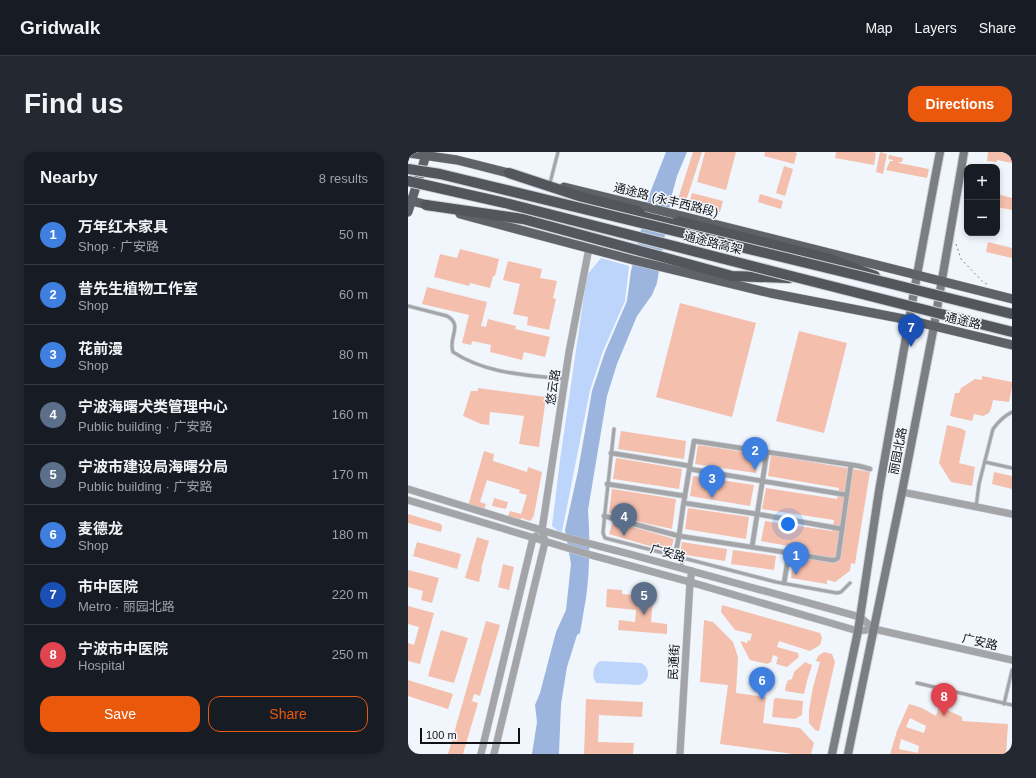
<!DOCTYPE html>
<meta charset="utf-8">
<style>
:root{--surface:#171b24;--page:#242831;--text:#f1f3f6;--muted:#9ea1a6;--line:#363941;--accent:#ea580c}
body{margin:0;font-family:Arial,"Noto Sans SC",sans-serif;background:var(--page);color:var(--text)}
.controls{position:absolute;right:12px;top:12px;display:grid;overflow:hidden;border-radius:8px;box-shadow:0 2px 6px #0003}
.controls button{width:36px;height:36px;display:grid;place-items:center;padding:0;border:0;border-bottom:1px solid var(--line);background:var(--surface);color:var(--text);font:20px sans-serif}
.scale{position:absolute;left:12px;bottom:10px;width:100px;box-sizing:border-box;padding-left:4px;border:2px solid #111215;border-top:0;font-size:11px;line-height:14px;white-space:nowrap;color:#111215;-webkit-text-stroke:3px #f1f6fd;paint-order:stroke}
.you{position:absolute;left:380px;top:372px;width:14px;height:14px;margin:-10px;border:3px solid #fff;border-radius:50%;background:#1a73e8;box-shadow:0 0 0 6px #1a73e833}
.badge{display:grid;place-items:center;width:26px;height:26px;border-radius:50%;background:var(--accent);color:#fff;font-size:13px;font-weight:700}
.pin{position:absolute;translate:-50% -33px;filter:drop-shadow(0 1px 2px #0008)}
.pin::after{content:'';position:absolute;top:21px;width:14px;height:12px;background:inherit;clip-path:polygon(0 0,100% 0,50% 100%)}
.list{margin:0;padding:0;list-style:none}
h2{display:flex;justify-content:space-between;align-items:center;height:52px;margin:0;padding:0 16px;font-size:17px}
h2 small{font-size:13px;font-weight:400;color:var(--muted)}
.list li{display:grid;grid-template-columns:26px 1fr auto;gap:12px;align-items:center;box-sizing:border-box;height:60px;padding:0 16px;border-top:1px solid var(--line)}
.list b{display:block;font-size:15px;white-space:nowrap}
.list p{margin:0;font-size:13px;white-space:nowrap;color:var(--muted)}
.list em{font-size:13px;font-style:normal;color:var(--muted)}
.actions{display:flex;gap:8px;padding:12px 16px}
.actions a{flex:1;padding:9px 0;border:1px solid var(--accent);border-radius:12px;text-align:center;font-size:14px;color:var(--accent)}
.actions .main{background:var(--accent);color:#fff}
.map{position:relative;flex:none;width:604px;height:602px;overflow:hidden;border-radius:12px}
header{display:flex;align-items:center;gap:24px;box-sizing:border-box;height:56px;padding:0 20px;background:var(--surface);border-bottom:1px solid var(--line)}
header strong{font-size:19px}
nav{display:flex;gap:22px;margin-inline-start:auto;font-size:14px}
.intro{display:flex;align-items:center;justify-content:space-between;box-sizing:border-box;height:96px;padding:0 24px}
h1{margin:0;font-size:28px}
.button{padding:10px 18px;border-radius:12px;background:var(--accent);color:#fff;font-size:14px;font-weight:700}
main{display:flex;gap:24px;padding:0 24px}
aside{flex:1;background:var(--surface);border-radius:12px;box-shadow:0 2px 6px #0003}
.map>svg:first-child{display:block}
</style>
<header>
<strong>Gridwalk</strong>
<nav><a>Map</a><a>Layers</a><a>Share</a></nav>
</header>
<div class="intro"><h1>Find us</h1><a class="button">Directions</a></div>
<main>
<aside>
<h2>Nearby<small>8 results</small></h2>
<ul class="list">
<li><span class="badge" style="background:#3f7fe0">1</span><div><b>万年红木家具</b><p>Shop · 广安路</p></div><em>50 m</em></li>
<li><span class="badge" style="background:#3f7fe0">2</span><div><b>昔先生植物工作室</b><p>Shop</p></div><em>60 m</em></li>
<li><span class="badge" style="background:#3f7fe0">3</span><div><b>花前漫</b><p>Shop</p></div><em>80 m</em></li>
<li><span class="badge" style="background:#5c6f8a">4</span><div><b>宁波海曙犬类管理中心</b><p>Public building · 广安路</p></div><em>160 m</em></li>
<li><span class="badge" style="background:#5c6f8a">5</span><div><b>宁波市建设局海曙分局</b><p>Public building · 广安路</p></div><em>170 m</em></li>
<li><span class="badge" style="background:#3f7fe0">6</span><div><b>麦德龙</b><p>Shop</p></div><em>180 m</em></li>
<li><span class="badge" style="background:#1a4fb4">7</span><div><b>市中医院</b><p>Metro · 丽园北路</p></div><em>220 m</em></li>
<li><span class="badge" style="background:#e0444e">8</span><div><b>宁波市中医院</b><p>Hospital</p></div><em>250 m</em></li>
</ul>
<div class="actions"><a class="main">Save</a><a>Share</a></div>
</aside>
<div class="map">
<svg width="604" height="602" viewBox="0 0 604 602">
<rect width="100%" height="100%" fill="#f1f6fd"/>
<g fill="#bdd4fb">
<polygon points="193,106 221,114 217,149 195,199 182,238 154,380 150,379 144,374 152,308 179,123"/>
<path d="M192,509L233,511C243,516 242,530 231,533L188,531C183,523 185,514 192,509Z"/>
</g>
<path fill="#9cb5df" d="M258,0H279L269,24L263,46L249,131L244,143L229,164L209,212L199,244L180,358C182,387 182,418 178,446C176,458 174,469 172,481L169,483L159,515L153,552L151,602H124L129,570L127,553L132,541L148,480L158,458L163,412L157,378L170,319L184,239L197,200L219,149L223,119L242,41Z"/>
<g fill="#f4bfac" fill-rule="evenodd">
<polygon points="285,0 294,0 277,52 269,50"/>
<polygon points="297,0 328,0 318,38 289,30"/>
<polygon points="357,0 386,0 389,1 386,12 356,4"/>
<polygon points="428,0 465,0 468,1 466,13 427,6"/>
<polygon points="472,0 479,2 475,22 468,20"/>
<polygon points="580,0 604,0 604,11 589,8 589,10 579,9"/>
<polygon points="481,3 495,6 494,10 491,10 491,11 521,17 519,26 478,18 482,9 485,9 485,8 480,7"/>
<polygon points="376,14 385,17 377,44 368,41"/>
<polygon points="284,41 315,49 312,60 281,52"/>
<polygon points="352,42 375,49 373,57 350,50"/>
<polygon points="589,42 604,46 604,58 589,55"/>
<polygon points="580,90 604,96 604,106 578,100"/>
<polygon points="52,97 91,107 87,124 85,124 82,136 62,131 61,134 26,125 32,102 49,106"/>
<polygon points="100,109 134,117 132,126 149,129 145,146 148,147 141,178 119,173 120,165 105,162 112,132 95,128"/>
<polygon points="19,135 79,150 73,174 78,175 80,167 108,174 107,177 142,185 137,205 116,200 114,208 82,200 83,193 64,189 63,193 54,191 61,163 14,152"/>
<polygon points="272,151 348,171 324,265 248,245"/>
<polygon points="391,179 439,191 416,281 368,269"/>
<polygon points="574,224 604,230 604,235 601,250 585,248 583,257 581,261 575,264 566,262 564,269 542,264 547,241 551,241 553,236 567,227 574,228"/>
<polygon points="70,236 138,245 131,295 111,292 116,264 82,260 81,273 73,272 55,264 63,239 70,239"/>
<polygon points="539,273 555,277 555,278 558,279 551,311 567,315 564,334 543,330 531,311"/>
<polygon points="213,279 278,289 276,307 210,297"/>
<polygon points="290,293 350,302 348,321 287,312"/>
<polygon points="76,299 86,302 85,309 119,320 120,315 134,320 126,363 124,367 122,369 113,366 112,370 99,366 102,359 113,362 119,343 111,341 112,338 79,328 72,350 78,352 76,358 60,354"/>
<polygon points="363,303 462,320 447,412 443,411 442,419 427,430 419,428 419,432 383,426 386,395 353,389 357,369 424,379 426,368 354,357 358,336 429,347 431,336 360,324"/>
<polygon points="208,306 274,317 271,337 205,327"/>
<polygon points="586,320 604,324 604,337 584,332"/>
<polygon points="285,324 346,333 342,354 282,344"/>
<polygon points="204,337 268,347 264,377 209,365 209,362 201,361"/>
<polygon points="86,346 100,350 98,357 84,354"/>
<polygon points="280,356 341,365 338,387 277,377"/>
<polygon points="0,362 33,372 34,375 33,380 0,371"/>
<polygon points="205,369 266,387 262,400 201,382"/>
<polygon points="69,385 81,389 73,417 74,417 71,430 57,426"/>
<polygon points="9,390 53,402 49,417 5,404"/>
<polygon points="274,390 319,397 317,409 272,402"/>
<polygon points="325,398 368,404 366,418 323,412"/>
<polygon points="95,412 106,415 101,438 90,435"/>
<polygon points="0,418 31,426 24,451 13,448 15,439 0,435"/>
<polygon points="199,437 214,438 214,442 245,445 243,470 259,472 259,482 210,478 211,468 227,470 228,458 198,455"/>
<polygon points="314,453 412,481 414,486 412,493 402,499 371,489 369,495 390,501 391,505 379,515 368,512 370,505 365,503 363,510 359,512 342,508 333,491 333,489 339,491 340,488 342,489 344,482 327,478 313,460"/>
<polygon points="0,454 26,461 12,512 0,509 0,491 6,493 11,475 0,472"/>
<polygon points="296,468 305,470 325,490 330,505 328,541 358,545 355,571 392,576 406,591 403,602 385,602 312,592 320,533 292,530"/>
<polygon points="78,469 92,473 72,544 66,542 64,549 70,551 55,602 40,602"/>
<polygon points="33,478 60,486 46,531 20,524"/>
<polygon points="416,500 424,502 427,510 411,579 407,578 401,571 401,558 405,535 412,510 408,509 410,504"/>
<polygon points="397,510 404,513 399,529 396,542 377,539 378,532 379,532 379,529 384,527 386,520"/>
<polygon points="0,528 45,542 40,557 0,544"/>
<polygon points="368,546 395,549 394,563 387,567 364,565 366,547"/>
<polygon points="178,547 235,550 234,565 191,563 190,590 226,591 225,602 176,602"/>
<path d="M501,552L514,556L528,564L531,554L554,565V569L600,572L598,602H482L489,579ZM502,566L518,574L516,581L498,575ZM493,587L511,594L510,601L491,597Z"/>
</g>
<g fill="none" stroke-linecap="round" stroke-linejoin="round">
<defs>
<g id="service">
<polyline points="142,31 150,0"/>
<path d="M0,154L39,164C53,172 44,181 44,193C44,196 44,198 45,200C78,222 119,223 157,227"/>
<polyline points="206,277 197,360 195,381 197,386 275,406"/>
<polyline points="577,310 604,316"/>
<path d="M568,355L571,332L585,277C590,270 596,264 604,260"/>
<polyline points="273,416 275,406 368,430 429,441 433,440 442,431"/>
<polyline points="509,531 604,553"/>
<polyline points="596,552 604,518"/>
</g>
<g id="pedestrian">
<polyline points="203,301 282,314"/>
<polyline points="282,317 439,343"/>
<polyline points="199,332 277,344"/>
<polyline points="276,351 349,362 434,377"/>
<polyline points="196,364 271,384 369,399 381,401 376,431"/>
<polyline points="344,395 359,300"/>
<polyline points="381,401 423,408 427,408 430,406 443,313"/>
<polyline points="267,404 271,384 275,355 286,289 451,314 462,317"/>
</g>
<g id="tertiary">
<polyline points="0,337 156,385 225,403 452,465 466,477"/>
<polyline points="494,340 604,362"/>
<polyline points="0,348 183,403 282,430 450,479 466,477 604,508"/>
<polyline points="73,602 125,386 128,384"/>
<polyline points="86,602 137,390 134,378 161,200 181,96"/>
<polyline points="272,602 282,430 284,419"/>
</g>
<g id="secondary">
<polyline points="424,602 450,479 471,339 509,123 527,26 532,0"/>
<polyline points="440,602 494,340 526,174 556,0"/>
</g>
<g id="primary">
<polyline points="0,1 49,8 108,23"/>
<polyline points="156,35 238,55"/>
<polyline points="0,48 24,54"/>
<polyline points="0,60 19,0"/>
<polyline points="52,62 225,108 362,141 501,168 604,193"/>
<polyline points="266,62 604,147"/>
</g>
<g id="trunk">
<polyline points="101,21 174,45 419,106 467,124"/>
<polyline points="18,53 115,67 324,124 381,126"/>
</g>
</defs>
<use href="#service" stroke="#cdd2d8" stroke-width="4.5"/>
<use href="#pedestrian" stroke="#cdd2d8" stroke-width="6"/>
<use href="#tertiary" stroke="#cdd2d8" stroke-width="8"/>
<use href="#secondary" stroke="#cdd2d8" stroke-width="10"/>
<use href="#primary" stroke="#cdd2d8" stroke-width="10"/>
<use href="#trunk" stroke="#cdd2d8" stroke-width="12"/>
<polyline stroke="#82858a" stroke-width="1" stroke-dasharray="2 3" stroke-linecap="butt" points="548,92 553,107 575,130 581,133"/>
<use href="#service" stroke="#a3a5a8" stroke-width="3"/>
<use href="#pedestrian" stroke="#a3a5a8" stroke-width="4.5"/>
<use href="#tertiary" stroke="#a3a5a8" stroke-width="7"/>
<use href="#secondary" stroke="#7b7e82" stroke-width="8"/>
<use href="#primary" stroke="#5f6268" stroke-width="9"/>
<use href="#trunk" stroke="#54565d" stroke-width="10"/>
<defs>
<polyline id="primary-bridge" points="238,55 266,62"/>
<g id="trunk-bridge">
<polyline points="0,17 32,22 448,123 604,162"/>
<polyline points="0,29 97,51 391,126 604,180"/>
</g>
</defs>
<use href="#primary-bridge" stroke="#cdd2d8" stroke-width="10" stroke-linecap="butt"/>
<use href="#trunk-bridge" stroke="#cdd2d8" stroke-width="12" stroke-linecap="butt"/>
<use href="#primary-bridge" stroke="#5f6268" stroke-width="9"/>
<use href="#trunk-bridge" stroke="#54565d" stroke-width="10"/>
</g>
<g text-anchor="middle" stroke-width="3" stroke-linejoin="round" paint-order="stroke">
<g font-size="12" fill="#111215" stroke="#f1f6fd">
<text transform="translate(258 48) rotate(14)" y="4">通途路 (永丰西路段)</text>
<text transform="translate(305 91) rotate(14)" y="4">通途路高架</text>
<text transform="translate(555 169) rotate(13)" y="4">通途路</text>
<text transform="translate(145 235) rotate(-81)" y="4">悠云路</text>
<text transform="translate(490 299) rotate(-79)" y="4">丽园北路</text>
<text transform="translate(260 401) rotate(15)" y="4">广安路</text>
<text transform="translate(572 490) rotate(13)" y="4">广安路</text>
<text transform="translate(266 510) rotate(-87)" y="4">民通街</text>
</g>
</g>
</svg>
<div class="controls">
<button>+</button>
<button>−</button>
</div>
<div class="scale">100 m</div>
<div class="you"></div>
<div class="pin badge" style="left:388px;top:423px;background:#3f7fe0">1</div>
<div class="pin badge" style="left:347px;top:318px;background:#3f7fe0">2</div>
<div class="pin badge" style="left:304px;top:346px;background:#3f7fe0">3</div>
<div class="pin badge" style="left:216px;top:384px;background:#5c6f8a">4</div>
<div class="pin badge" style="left:236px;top:463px;background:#5c6f8a">5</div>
<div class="pin badge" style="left:354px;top:548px;background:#3f7fe0">6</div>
<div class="pin badge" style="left:503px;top:195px;background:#1a4fb4">7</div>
<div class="pin badge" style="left:536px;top:564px;background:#e0444e">8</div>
</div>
</main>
